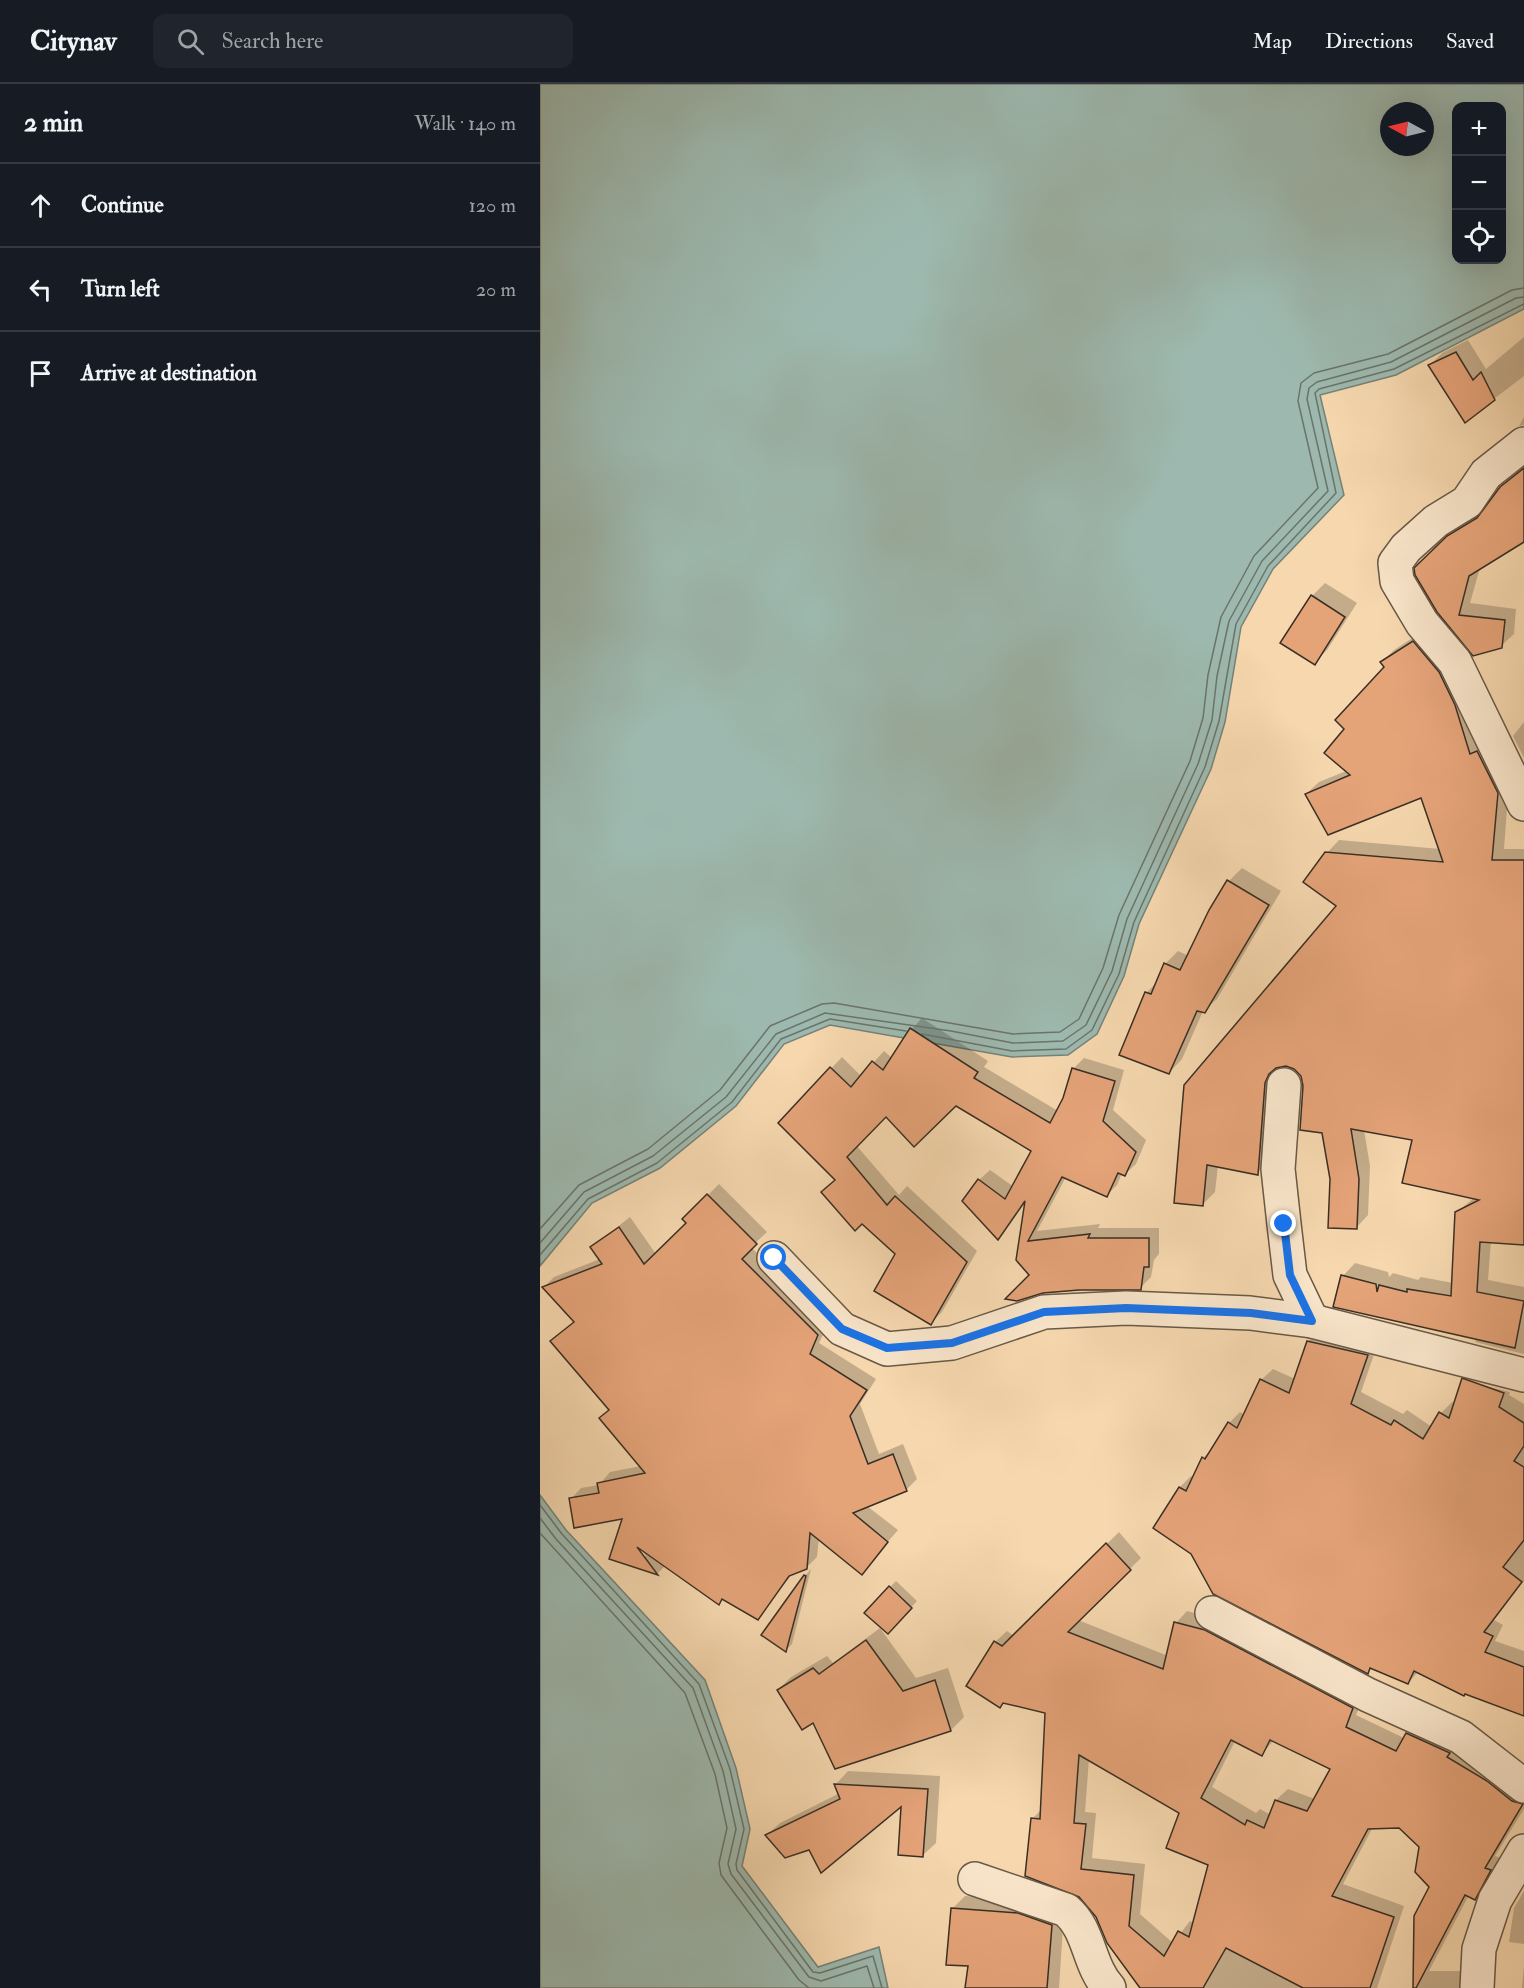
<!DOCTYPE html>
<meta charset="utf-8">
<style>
:root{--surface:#171b24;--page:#20242c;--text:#f1f3f6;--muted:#9ea1a6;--line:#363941}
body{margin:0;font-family:"IM FELL Double Pica",serif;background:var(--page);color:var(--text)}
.controls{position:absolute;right:18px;top:18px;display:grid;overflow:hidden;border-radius:12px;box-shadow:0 6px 24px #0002}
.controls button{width:54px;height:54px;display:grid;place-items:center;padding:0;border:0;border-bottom:2px solid var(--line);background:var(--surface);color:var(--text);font:30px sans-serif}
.compass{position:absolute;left:840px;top:18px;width:54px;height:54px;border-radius:50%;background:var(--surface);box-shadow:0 6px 24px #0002;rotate:277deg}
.stop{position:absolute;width:18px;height:18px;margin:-14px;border:4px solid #1a73e8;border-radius:50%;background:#fff}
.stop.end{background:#1a73e8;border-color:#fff;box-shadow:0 2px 6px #0008}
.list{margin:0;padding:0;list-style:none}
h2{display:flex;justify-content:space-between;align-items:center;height:78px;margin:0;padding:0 24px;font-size:26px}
h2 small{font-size:20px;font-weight:400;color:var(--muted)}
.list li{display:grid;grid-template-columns:39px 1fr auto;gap:18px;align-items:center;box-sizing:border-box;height:84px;padding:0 24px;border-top:2px solid var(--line)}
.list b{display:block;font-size:22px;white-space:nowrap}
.list em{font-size:20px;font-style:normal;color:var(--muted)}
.icon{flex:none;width:33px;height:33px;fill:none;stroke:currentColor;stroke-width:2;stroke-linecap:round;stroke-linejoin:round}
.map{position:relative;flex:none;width:984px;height:1904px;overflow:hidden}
header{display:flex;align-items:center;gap:36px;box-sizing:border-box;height:84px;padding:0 30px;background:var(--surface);border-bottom:2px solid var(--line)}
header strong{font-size:28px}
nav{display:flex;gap:33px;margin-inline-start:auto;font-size:21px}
.search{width:420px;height:54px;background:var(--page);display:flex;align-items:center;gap:15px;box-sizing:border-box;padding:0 21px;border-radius:12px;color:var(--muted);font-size:22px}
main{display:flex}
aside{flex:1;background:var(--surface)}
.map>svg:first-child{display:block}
</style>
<header>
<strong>Citynav</strong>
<div class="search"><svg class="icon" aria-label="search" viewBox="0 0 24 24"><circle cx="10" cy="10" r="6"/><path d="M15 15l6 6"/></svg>Search here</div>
<nav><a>Map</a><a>Directions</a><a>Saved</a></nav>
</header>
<main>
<aside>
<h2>2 min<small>Walk · 140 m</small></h2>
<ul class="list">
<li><svg class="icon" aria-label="ahead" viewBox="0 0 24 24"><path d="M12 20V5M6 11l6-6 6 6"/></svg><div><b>Continue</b></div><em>120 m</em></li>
<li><svg class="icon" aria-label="left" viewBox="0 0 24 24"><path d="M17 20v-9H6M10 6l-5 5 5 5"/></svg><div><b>Turn left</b></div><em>20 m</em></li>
<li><svg class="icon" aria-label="arrive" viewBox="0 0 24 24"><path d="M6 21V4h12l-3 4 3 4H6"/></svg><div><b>Arrive at destination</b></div></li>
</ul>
</aside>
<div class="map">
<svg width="984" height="1904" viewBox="0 0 984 1904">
<rect width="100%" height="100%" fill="#f6d7ae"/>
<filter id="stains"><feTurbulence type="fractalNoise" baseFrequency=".00333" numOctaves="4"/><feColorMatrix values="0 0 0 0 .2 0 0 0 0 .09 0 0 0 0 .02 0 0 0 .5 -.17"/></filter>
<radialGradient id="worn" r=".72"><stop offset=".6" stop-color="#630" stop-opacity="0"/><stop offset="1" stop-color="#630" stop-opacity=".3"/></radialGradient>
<g fill="#9db9af" stroke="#758278" stroke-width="1.5" fill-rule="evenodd">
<path d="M0,0H984V225L856,291L780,311L804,411L733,485L701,543L685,638L671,685L599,840L584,892L557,950L528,971L472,973L290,941L244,960L196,1022L120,1084L52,1119L0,1182ZM916,22H962V176H916ZM849,27H885V63H849Z"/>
<polygon points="0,1411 26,1446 165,1596 196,1684 210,1745 202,1782 278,1883 339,1863 348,1904 0,1904"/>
</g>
<g fill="#0003" fill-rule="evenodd">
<polygon points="984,253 984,292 925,337 890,281 902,269 928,256 946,285"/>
<polygon points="984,333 984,341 979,342"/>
<polygon points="984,382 984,457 940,484 930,519 976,525 974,550 961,562 933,570 878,482 921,440 945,426 961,404"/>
<polygon points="785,499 817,519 787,566 774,579 772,512"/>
<polygon points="885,546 968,711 964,765 984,765 984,1159 951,1157 948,1196 984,1203 984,1270 935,1258 937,1253 855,1237 795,1222 803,1192 815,1179 848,1188 849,1193 853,1189 878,1196 881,1193 913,1199 916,1129 935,1113 874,1054 824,1046 830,1082 828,1131 816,1144 791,1095 783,1047 762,992 755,984 746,981 738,982 729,1077 717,1089 678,1082 675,1108 663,1120 636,1118 798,822 787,769 799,756 900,765 882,712 766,710 779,698 806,687 806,645 845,584 842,578 854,566"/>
<polygon points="984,638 984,674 973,652"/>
<polygon points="702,784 741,807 677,915 663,927 642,975 629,989 606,909 618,897 625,880 638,867 649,872 670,827 689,797"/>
<polygon points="382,934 448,977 444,983 518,1027 533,985 544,974 584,986 573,1026 606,1056 596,1080 585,1090 582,1089 577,1101 566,1112 526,1093 497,1147 560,1140 558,1144 619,1144 619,1170 614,1176 611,1193 600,1204 491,1191 477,1176 487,1117 458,1154 439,1096 450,1086 474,1103 493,1066 416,1020 347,1031 316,1061 359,1111 367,1102 437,1167 402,1228 391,1239 357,1170 297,1096 240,1039 302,973 321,992 344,967 353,975 372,945"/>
<path d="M179,1100L227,1148L211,1163L288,1240L279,1259L336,1295L320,1320L339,1370L363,1360L377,1395L366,1406L327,1422L358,1446L321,1489L279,1454L277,1473L266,1484L253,1489L217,1535L183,1514L178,1519L126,1481L118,1489L71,1474L84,1433L31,1415L41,1404L59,1401L70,1388L101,1382L71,1325L12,1257L35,1237L4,1203L14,1193L60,1175L52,1163L90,1133L116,1170L148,1138L144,1135ZM94,1456L106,1472H102L92,1458Z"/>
<polygon points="779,1246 838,1259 821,1308 863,1330 867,1326 892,1343 901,1329 912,1318 915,1320 923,1295 934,1284 975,1294 971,1306 928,1294 928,1298 970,1308 969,1311 984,1320 984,1497 954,1536 963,1541 955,1557 984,1567 984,1631 878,1588 868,1599 832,1583 827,1588 615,1444 640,1403 651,1392 654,1394 663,1374 674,1363 689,1339 700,1328 705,1331 721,1296 733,1285 755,1295 768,1257"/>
<path d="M579,1448L601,1474L538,1536L628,1572L636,1539L647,1527L676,1535L824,1613L816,1631L864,1654L879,1638L984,1706V1725L955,1772L961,1774L946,1803L935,1814L929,1811L889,1887H922V1904H874L891,1803L880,1762L859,1743H833L803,1800L864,1822L837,1904H616L557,1833L492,1735L502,1725L507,1628L455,1558L467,1547L474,1552ZM734,1656L792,1684L775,1715L748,1705L736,1716L731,1731L720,1725L716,1729L672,1703L695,1657L722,1670ZM549,1675L641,1729L669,1780L654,1839L650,1837L633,1859L600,1830L605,1780L552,1774L556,1729L545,1728Z"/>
<polygon points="271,1485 252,1560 246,1566 265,1492"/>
<polygon points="356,1497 377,1517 354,1542 350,1503"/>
<polygon points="340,1544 376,1594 408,1584 424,1633 411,1646 274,1636 238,1606 251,1593 287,1572 293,1579"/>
<polygon points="308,1687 400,1692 396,1759 382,1772 363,1720 270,1765 227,1751 240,1739 300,1709 296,1700"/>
<polygon points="984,1807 984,1860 969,1858 974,1824"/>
<polygon points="425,1812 491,1817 524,1828 519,1904 426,1904 430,1881 412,1825"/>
<polygon points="984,1882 984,1904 982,1904"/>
</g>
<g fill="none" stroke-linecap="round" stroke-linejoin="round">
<g stroke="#6b746a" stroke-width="1.5">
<polyline points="382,950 472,967 526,965 552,946 579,890 594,838 665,683 679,637 696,540 728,482 796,409 775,309 779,305 854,285 984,220"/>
<polyline points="0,1145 39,1101 108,1065 180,1006 230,942 282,920 294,919 473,950 520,948 539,935 563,884 579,831 650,677 663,634 668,591 681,533 714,472 778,404 758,317 761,299 774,289 848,270 972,206 984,204"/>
<polyline points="0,1159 44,1108 113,1072 186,1013 236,950 285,929 411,947 473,959 523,957 546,941 572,887 587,835 658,680 672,636 677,592 689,537 722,477 788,407 767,315 769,304 777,298 851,278 976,214 984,213"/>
<polyline points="0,1171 48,1115 117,1079 192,1018 241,955 290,935 366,947"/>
<polyline points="0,1421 22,1450 159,1600 190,1685 204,1745 196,1780 197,1786 273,1888 280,1889 333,1872 342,1904"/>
<polyline points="0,1434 16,1455 153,1604 183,1687 196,1745 188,1780 191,1790 269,1893 281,1897 327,1882 334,1904"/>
<polyline points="0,1449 145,1609 175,1690 187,1744 179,1779 181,1791 259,1896 269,1904"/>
</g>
</g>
<g fill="#e5a378" stroke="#392f25" stroke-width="1.5" fill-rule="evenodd">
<polygon points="916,268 933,296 941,288 955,316 925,339 888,281"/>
<polygon points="984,384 984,458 929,492 919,531 965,536 962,564 933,572 897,528 875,491 874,484 907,452 937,434 960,403"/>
<polygon points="771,511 805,533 775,581 740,559"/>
<polygon points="873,557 899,588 915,621 930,670 937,667 958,709 952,776 984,776 984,1161 940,1158 937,1208 984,1217 975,1264 793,1223 801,1191 836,1200 837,1208 839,1201 867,1208 867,1205 911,1212 915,1128 939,1116 862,1099 872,1056 811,1045 819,1095 817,1145 788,1144 790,1095 782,1049 760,1046 763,1002 761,992 754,985 746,982 736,984 729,990 725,999 718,1091 667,1081 663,1122 634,1119 644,1001 796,822 763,798 785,768 903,778 881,714 788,751 765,710 810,691 784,669 804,645 795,636 844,583 840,578"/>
<polygon points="687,796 729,821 665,929 657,927 629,990 579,971 605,908 611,910 624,879 640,886 669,826"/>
<polygon points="370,944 438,988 434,994 510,1039 523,1014 532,984 575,997 563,1037 596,1068 585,1092 578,1089 567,1113 522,1093 488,1157 550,1150 548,1154 609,1154 609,1183 604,1183 601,1206 539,1206 503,1209 477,1217 465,1215 489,1191 476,1176 485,1117 458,1156 422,1117 438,1095 465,1115 491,1067 416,1022 374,1063 346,1033 307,1073 347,1121 355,1112 427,1178 391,1241 334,1207 355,1170 322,1140 315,1147 281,1108 295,1096 238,1039 290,983 311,1003 332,977 343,986"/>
<polygon points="167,1110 217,1160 202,1175 278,1251 270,1270 327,1306 310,1332 328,1380 353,1370 367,1407 313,1429 348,1458 322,1491 270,1449 267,1485 249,1492 218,1536 182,1515 179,1521 97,1463 118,1491 69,1475 82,1435 34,1444 29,1414 59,1409 57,1399 105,1389 59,1334 69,1326 10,1257 34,1238 2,1203 62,1180 50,1163 79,1143 104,1180 146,1139 142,1135"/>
<polygon points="767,1257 828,1271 811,1320 851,1341 854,1336 883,1355 899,1328 909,1334 922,1294 964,1309 959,1323 984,1339 984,1362 974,1377 984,1383 984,1456 963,1483 982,1498 944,1548 953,1552 945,1568 984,1583 984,1632 925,1610 924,1612 874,1587 868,1600 830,1584 828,1590 673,1510 651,1470 613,1444 639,1403 646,1407 662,1373 665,1375 688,1338 697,1344 720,1295 749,1309"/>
<path d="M566,1459L591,1486L528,1548L623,1585L634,1538L665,1546L813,1624L806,1643L856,1667L866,1649L910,1669L907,1673L947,1697L972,1717L983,1720L945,1784L951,1786L935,1816L925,1811L876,1904H873L874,1832L889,1803L875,1788L879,1763L859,1744L828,1745L792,1812L854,1833L830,1904H763L686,1864L663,1904H600L567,1859L556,1833L539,1813L485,1792L491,1734L500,1735L505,1629L463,1619L460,1624L426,1602L454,1557L462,1562ZM691,1656L722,1672L730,1656L790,1685L767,1727L735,1716L724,1744L707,1736L705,1741L661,1714ZM539,1671L639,1729L626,1764L668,1781L649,1853L638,1847L624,1872L589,1842L594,1791L541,1785L546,1740L534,1739Z"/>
<polygon points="264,1491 266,1492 246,1568 221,1551"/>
<polygon points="349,1502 372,1524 348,1550 324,1529"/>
<polygon points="326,1556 363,1607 395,1596 411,1647 295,1685 273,1639 262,1646 237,1606 273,1584 279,1590"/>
<polygon points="294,1700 388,1705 383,1773 358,1771 361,1723 281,1789 269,1766 245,1774 225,1751 300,1715"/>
<polygon points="411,1824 478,1829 512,1841 507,1904 425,1904 428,1882 406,1881"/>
</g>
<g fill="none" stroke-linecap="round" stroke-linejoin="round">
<defs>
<g id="minor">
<polyline points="984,360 946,390 927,418 896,437 866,464 855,479 857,497 882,539 915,578 984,720"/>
<polyline points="744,1001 738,1085 744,1140 750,1191 772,1237"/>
<polyline points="234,1174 302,1245 347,1265 412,1259 504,1228 586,1224 710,1229 772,1237 984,1291"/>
<polyline points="672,1529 828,1611 921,1653 984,1702"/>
<path d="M435,1795L526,1826C550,1846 548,1881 569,1904"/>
<polyline points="937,1904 939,1865 955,1816 984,1767"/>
</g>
</defs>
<use href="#minor" stroke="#685947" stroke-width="36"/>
<use href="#minor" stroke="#f9e5ca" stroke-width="33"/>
</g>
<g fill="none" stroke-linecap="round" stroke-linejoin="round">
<polyline stroke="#1a73e8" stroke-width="8" points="234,1174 302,1245 347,1264 412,1259 504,1228 586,1224 711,1229 772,1237 750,1191 744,1140"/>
</g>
<rect width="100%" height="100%" filter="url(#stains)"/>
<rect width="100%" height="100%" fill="url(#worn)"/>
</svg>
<div class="controls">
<button>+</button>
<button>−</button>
<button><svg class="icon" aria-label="locate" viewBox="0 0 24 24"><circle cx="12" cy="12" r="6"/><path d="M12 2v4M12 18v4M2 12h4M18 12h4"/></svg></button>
</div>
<svg class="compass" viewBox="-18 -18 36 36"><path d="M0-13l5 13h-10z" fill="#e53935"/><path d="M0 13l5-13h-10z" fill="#9ea1a6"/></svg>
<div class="stop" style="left:234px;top:1174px"></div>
<div class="stop end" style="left:744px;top:1140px"></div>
</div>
</main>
